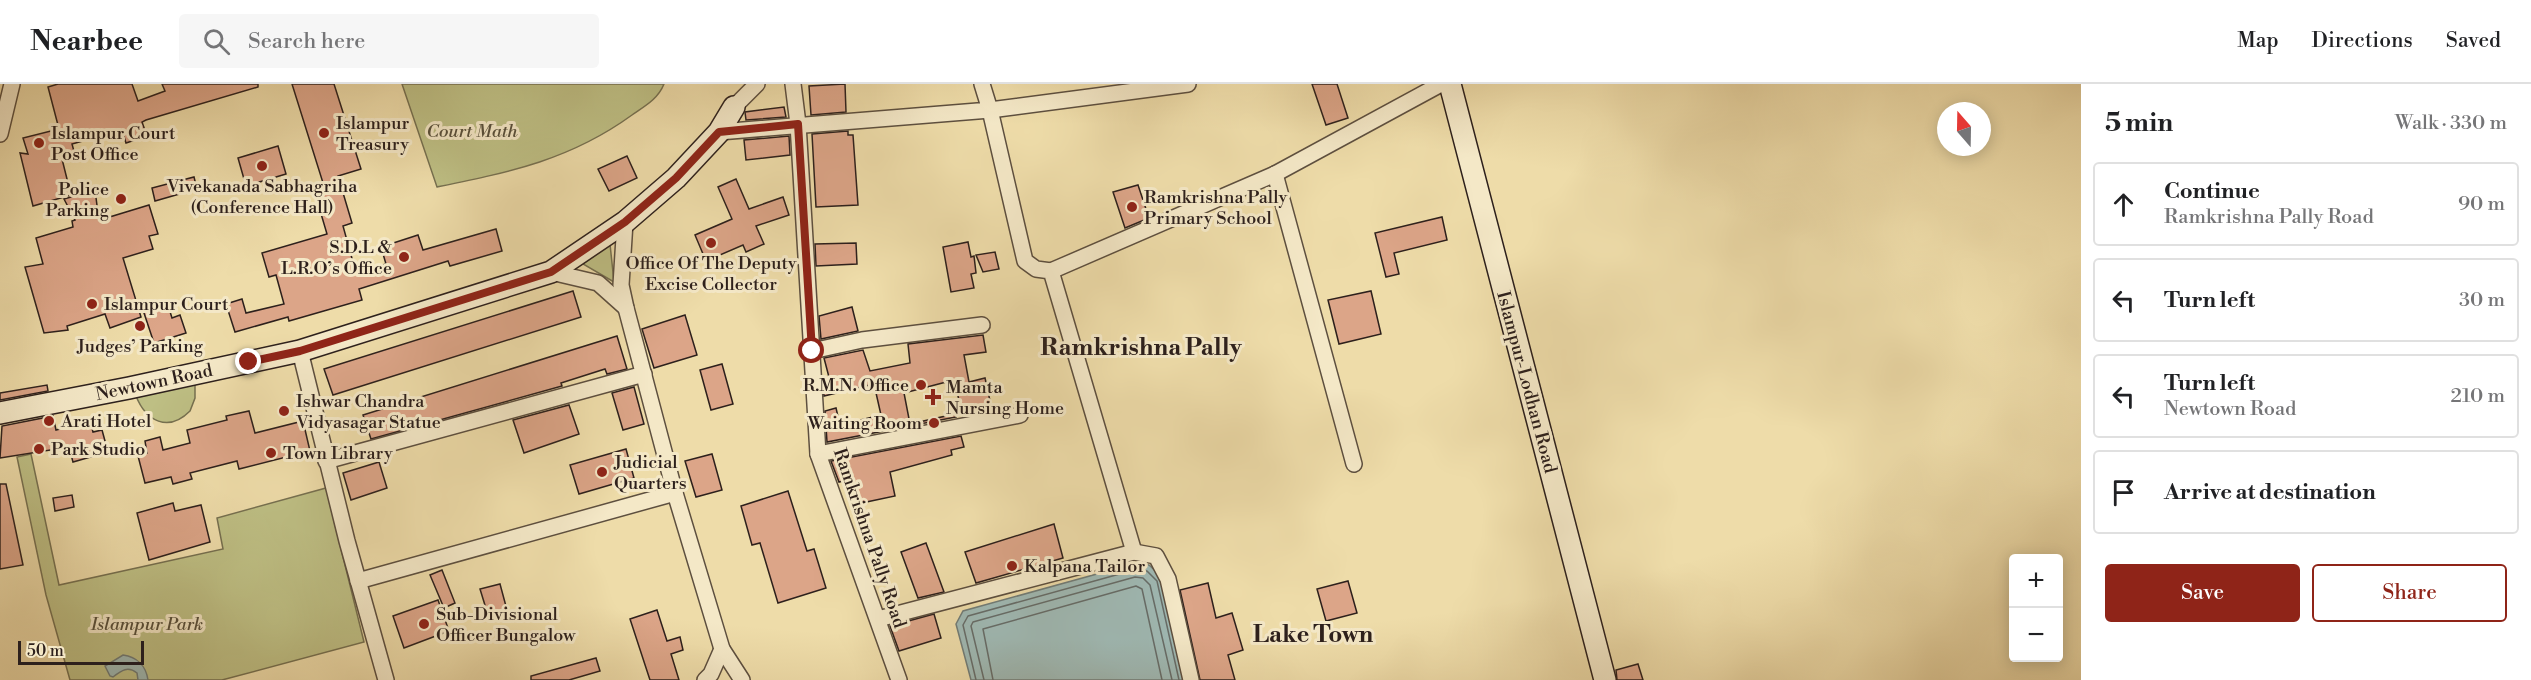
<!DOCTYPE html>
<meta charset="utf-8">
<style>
:root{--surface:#fff;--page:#f6f6f6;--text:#202124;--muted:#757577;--line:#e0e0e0;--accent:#8f2418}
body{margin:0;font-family:"Libre Bodoni",serif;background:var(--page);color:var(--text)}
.controls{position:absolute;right:18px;bottom:18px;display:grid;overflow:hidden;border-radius:6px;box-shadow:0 3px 15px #0003}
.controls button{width:54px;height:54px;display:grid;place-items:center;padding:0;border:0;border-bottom:2px solid var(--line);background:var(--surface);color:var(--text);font:30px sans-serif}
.compass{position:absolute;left:1937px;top:18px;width:54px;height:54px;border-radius:50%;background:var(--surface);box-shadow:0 3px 15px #0003;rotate:340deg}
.scale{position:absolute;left:18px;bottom:15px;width:126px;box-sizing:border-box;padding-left:6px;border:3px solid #2d201c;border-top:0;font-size:16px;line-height:21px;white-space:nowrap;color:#2d201c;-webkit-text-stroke:4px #f4e8c7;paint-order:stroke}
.stop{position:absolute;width:18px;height:18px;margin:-14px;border:4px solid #8f2418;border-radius:50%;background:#fff}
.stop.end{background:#8f2418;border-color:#fff;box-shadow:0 2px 6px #0008}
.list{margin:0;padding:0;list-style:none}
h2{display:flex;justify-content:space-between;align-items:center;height:78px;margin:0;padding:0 24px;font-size:26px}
h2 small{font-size:20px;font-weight:400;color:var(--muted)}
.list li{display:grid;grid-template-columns:39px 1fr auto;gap:18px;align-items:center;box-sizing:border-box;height:84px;margin:0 12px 12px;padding:0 12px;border:2px solid var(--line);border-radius:6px}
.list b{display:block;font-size:22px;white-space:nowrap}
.list p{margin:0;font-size:20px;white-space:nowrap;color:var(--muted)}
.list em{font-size:20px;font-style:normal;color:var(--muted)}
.actions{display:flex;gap:12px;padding:18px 24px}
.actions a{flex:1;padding:14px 0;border:2px solid var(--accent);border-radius:6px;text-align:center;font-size:21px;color:var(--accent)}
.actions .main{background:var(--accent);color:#fff}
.icon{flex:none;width:33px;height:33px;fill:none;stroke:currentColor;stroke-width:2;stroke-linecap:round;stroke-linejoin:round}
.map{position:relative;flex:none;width:2081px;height:596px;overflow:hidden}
header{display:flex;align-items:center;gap:36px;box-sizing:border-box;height:84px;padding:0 30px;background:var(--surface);border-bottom:2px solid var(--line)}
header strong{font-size:28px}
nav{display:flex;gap:33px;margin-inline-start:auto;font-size:21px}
.search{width:420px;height:54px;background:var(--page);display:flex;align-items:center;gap:15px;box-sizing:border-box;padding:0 21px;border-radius:6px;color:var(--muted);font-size:22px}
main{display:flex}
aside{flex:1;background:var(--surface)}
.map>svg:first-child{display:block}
</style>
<header>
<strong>Nearbee</strong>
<div class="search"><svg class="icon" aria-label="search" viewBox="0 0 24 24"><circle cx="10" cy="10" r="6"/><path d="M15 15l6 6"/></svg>Search here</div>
<nav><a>Map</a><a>Directions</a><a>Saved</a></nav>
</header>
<main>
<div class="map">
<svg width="2081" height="596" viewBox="0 0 2081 596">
<rect width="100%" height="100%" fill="#eedca9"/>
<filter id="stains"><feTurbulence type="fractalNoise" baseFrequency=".00333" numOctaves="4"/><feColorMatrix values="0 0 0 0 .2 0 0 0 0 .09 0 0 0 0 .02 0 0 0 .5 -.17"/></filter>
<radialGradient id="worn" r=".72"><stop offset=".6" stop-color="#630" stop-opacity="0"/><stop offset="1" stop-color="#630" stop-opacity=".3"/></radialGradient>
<g fill="#bebf84" stroke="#767050" stroke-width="1.5">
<path d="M402,0H664C658,15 645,22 632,31C570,76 510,88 437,103Z"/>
<polygon points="610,160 614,198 583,180"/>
<path d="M195,300V314L190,327C168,349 146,337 136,312Z"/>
<polygon points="31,370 59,501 223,465 217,434 326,404 364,558 222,596 70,596 46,511 17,373"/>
</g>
<g fill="#9fb9b4" stroke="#717c77" stroke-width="1.5">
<polygon points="1133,480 1149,481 1162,493 1185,596 971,596 956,540 963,527"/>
<path d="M123,571C137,573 146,582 148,596H138L137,589C128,582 122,586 113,593L110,592L105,582Z"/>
</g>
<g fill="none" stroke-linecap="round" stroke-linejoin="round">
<g stroke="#666c68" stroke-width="1.5">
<polyline points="976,596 963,541 968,532 1134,486 1147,487 1157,497 1179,596"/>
<polyline points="984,596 971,542 973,538 1135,493 1143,494 1150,501 1172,596"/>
<polyline points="993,596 983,545 1136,502 1142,505 1162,596"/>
</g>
</g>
<g fill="#dca588" stroke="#2d201c" stroke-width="1.5">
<polygon points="58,0 132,0 138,17 165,7 162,0 258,0 258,3 146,36 142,38 147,52 126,59 122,46 72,60 75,71 62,75 71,111 33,122 20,69 28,70 23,54 59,45 48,3"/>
<polygon points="292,0 334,0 361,85 338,92 352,139 343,142 356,189 386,180 381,163 418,151 423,166 496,145 502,167 450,182 448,177 359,205 362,216 289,237 288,233 235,248 226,220 242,215 246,229 284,220 276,191 269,193 262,169 327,150 314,106 324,102"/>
<polygon points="845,0 846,28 811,31 809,2"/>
<polygon points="1312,0 1337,0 1348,34 1326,41"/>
<polygon points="784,23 786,33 746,36 745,28"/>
<polygon points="848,47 848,51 853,51 858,121 816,123 812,50"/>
<polygon points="789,52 790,71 746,76 744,56"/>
<polygon points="278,62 286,90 246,102 238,74"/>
<polygon points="627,72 637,94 609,107 598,85"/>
<polygon points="194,93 197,105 155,117 152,104"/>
<polygon points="736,95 749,125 783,113 789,131 756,142 764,160 746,168 743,161 706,177 695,151 732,135 718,103"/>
<polygon points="1138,101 1149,134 1125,144 1113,108"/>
<polygon points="95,106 98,129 101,128 103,135 149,121 158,150 149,152 153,165 123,174 141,233 110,244 105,230 67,242 68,246 44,249 25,183 43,180 36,154 73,143 72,137 75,136 64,115"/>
<polygon points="1442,133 1447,156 1394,169 1399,190 1386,193 1375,149"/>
<polygon points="968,158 971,173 974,172 976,189 971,190 974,204 951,208 943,163"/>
<polygon points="856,159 857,180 816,182 815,160"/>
<polygon points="995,168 999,185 983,188 976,171"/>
<polygon points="573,207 581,233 333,311 324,285"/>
<polygon points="1371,207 1381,250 1339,260 1328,216"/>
<polygon points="167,218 172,234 180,231 186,249 154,259 143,226"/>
<polygon points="852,223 858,247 821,255 819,232"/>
<polygon points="685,231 697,271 654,284 642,245"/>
<polygon points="983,251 986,268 964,271 969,298 985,294 992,326 963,332 954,296 904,309 910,340 955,330 956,333 827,358 825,327 836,324 840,341 881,331 874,300 824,312 823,299 830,297 824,274 863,266 870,287 910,279 908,260"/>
<polygon points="617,252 627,285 607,290 605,285 561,299 562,302 371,355 363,331"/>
<polygon points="722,280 733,320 711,326 700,286"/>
<polygon points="47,301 48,307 0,316 0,309"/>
<polygon points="634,303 644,340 623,346 612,309"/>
<polygon points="569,321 579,350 524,369 513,336"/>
<polygon points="249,327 255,349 303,337 310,367 239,385 237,377 190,389 192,395 173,400 171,393 145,399 138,372 147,369 145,357 160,353 163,366 190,359 187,346 227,336 226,332"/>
<polygon points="53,332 56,346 90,337 93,348 102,346 108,368 73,378 69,363 0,374 2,342"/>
<polygon points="961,352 964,363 951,366 952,371 890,388 895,412 852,421 847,396 839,398 831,377"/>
<polygon points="626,365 634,394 579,410 570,381"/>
<polygon points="712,370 722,406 696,413 685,377"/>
<polygon points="379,378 387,404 351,416 343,389"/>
<polygon points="0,400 6,400 23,481 0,485"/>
<polygon points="788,407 807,467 814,465 826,504 778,519 760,459 752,461 741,422"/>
<polygon points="72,411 74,423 55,427 53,414"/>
<polygon points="173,419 175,427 201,421 210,458 149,476 137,429"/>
<polygon points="1054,440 1063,474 976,499 965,468"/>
<polygon points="926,459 944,508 918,514 901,468"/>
<polygon points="442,486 455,519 444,524 430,491"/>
<polygon points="1348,497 1357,529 1326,537 1317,505"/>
<polygon points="1208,499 1216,534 1232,529 1243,566 1228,571 1235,596 1200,596 1180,506"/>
<polygon points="500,500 507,526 488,531 480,505"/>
<polygon points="438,516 449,547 404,564 393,532"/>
<polygon points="657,526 667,557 680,553 683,566 671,570 679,596 650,596 630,535"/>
<polygon points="934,530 941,554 899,567 890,542"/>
<polygon points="596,574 600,587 569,596 531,596 531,592"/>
<polygon points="1638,580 1643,596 1617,596 1616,586"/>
</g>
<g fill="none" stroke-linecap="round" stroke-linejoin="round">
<defs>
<g id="street">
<polyline points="793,0 798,40 818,370 899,596"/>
<polyline points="734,23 757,0"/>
<polyline points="719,48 990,26 982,0"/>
<polyline points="0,50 12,0"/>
<polyline points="1275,90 1354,380"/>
<polyline points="625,138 621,201 626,224 675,409 722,565 742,596"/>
<polyline points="1051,187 1275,90 1441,0"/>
<polyline points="551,188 598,199 626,224"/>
<polyline points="300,267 347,457 386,596"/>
<polyline points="812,267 862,256 982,241"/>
<polyline points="818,370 1020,331"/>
<polyline points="326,377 644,290"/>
<polyline points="1134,468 1051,187 1036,185 1025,177 990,26 1188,0"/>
<polyline points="358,497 675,409"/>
<polyline points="878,535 1134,468 1156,472 1168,495 1191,596"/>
<polyline points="705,596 711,590 722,565"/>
</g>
<g id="secondary">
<polyline points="1450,0 1605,596"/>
<polyline points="0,329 129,304 300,267 551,188 625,138 676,94 719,48 734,23"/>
</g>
</defs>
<use href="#street" stroke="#5d4f3f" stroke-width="18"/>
<use href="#secondary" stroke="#2d201c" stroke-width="24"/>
<use href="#street" stroke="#f4e8c7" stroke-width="15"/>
<use href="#secondary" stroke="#f4e8c7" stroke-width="21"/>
</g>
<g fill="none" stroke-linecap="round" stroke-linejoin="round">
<polyline stroke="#8f2418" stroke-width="8" points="249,278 300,267 551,188 625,138 676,94 719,48 798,40 812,267"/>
</g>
<g fill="#8f2418" stroke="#f4e8c7" stroke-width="2">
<circle cx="324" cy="49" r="6"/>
<circle cx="39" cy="59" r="6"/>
<circle cx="262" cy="82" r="6"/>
<circle cx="121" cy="115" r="6"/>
<circle cx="1132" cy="123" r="6"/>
<circle cx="711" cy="159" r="6"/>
<circle cx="404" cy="173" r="6"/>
<circle cx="92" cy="220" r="6"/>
<circle cx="140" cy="242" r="6"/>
<circle cx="921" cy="301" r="6"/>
<path d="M930 304h6v6h6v6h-6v6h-6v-6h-6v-6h6z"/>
<circle cx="284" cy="327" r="6"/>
<circle cx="49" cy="337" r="6"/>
<circle cx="934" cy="339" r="6"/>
<circle cx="39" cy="365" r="6"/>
<circle cx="271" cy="369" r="6"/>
<circle cx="602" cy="388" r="6"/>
<circle cx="1012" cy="482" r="6"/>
<circle cx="424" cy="540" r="6"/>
</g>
<g text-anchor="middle" stroke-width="6" stroke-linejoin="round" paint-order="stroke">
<g font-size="18" fill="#2d201c" stroke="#f4e8c7" text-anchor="start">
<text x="336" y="45">Islampur<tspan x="336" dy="21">Treasury</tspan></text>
<text x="51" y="55">Islampur Court<tspan x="51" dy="21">Post Office</tspan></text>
<text x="262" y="108" text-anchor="middle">Vivekanada Sabhagriha<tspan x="262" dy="21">(Conference Hall)</tspan></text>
<text x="109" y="111" text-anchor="end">Police<tspan x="109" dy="21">Parking</tspan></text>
<text x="1144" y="119">Ramkrishna Pally<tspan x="1144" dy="21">Primary School</tspan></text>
<text x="392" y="169" text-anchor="end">S.D.L &amp;<tspan x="392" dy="21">L.R.O’s Office</tspan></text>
<text x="711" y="185" text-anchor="middle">Office Of The Deputy<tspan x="711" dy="21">Excise Collector</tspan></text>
<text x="104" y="226">Islampur Court</text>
<text x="140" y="268" text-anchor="middle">Judges’ Parking</text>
<text x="909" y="307" text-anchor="end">R.M.N. Office</text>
<text x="946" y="309">Mamta<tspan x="946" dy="21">Nursing Home</tspan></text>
<text x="296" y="323">Ishwar Chandra<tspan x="296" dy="21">Vidyasagar Statue</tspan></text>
<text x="61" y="343">Arati Hotel</text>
<text x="922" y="345" text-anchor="end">Waiting Room</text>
<text x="51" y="371">Park Studio</text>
<text x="283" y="375">Town Library</text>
<text x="614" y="384">Judicial<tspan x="614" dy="21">Quarters</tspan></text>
<text x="1024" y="488">Kalpana Tailor</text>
<text x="436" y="536">Sub-Divisional<tspan x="436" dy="21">Officer Bungalow</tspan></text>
</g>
<g font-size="18" font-style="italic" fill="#58503b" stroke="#f4e8c7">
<text x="472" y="53">Court Math</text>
<text x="147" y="546">Islampur Park</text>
</g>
<g font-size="18" fill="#2d201c" stroke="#f4e8c7">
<text transform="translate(154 298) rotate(-12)" y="6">Newtown Road</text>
<text transform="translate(1527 298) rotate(75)" y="6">Islampur-Lodhan Road</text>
<text transform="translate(870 454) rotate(71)" y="6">Ramkrishna Pally Road</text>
</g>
<g font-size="24" font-weight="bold" fill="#2d201c" stroke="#f4e8c7">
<text x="1141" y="271">Ramkrishna Pally</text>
<text x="1313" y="558">Lake Town</text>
</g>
</g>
<rect width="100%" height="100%" filter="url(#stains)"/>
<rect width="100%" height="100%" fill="url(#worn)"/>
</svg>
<div class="controls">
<button>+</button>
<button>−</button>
</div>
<svg class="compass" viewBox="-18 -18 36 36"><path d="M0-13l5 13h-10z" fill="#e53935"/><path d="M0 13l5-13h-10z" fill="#757577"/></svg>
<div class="scale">50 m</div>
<div class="stop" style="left:812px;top:267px"></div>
<div class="stop end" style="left:249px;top:278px"></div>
</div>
<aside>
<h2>5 min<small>Walk · 330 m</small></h2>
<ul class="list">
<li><svg class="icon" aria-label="ahead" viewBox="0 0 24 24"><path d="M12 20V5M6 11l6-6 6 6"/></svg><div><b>Continue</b><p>Ramkrishna Pally Road</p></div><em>90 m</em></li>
<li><svg class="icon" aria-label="left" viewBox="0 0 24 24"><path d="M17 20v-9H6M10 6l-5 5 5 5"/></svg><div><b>Turn left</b></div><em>30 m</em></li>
<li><svg class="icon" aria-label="left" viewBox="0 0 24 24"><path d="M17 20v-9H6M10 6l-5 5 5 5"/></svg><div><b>Turn left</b><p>Newtown Road</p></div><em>210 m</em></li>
<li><svg class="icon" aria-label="arrive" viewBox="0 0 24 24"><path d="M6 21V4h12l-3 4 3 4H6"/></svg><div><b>Arrive at destination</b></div></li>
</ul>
<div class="actions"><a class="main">Save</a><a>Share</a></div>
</aside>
</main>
